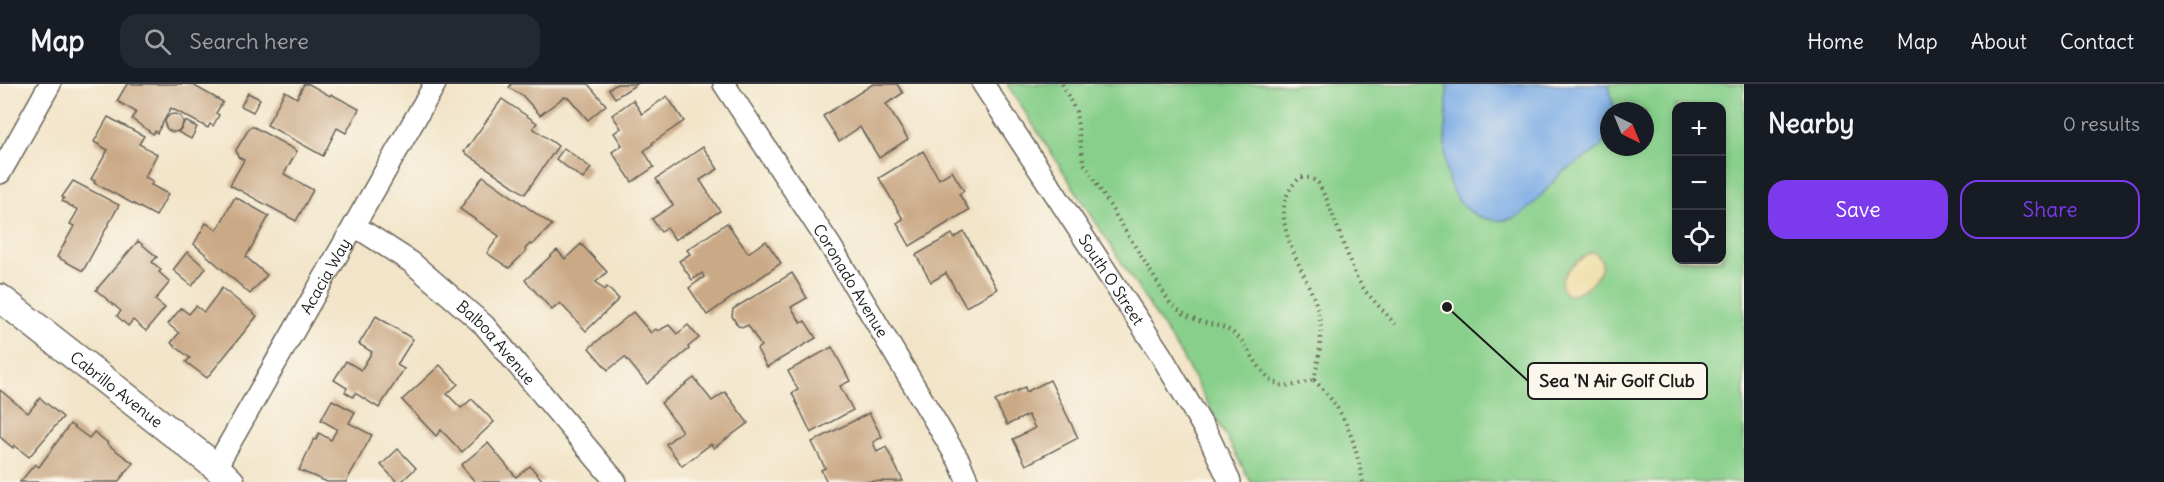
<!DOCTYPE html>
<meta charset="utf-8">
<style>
:root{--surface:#171b24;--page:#242831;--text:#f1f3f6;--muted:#9ea1a6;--line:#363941;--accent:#7c3aed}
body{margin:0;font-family:Delius,sans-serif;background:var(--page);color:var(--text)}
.controls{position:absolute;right:18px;top:18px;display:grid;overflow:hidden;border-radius:12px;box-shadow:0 3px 9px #0003}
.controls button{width:54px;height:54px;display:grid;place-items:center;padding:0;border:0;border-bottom:2px solid var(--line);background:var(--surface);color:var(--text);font:30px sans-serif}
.compass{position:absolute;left:1600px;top:18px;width:54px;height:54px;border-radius:50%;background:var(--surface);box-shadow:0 3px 9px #0003;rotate:137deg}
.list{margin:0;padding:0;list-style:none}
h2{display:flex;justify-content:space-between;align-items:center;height:78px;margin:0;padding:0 24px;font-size:26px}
h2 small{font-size:20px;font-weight:400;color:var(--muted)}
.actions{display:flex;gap:12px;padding:18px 24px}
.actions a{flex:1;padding:14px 0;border:2px solid var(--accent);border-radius:18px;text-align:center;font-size:21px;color:var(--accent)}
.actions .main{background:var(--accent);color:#fff}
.icon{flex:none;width:33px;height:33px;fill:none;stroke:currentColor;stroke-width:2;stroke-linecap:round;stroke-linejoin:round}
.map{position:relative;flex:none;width:1744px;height:398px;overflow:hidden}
header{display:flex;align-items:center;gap:36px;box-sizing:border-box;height:84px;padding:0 30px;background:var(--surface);border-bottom:2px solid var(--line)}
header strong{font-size:28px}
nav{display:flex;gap:33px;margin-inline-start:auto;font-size:21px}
.search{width:420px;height:54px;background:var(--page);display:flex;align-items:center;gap:15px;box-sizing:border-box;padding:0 21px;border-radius:18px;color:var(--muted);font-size:22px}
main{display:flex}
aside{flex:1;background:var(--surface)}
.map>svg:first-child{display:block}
</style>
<header>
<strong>Map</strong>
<div class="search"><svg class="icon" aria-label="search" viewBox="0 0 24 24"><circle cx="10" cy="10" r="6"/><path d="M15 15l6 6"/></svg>Search here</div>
<nav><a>Home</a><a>Map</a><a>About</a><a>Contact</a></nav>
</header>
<main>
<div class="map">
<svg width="1744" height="398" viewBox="0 0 1744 398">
<rect width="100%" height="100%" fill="#fbf7ec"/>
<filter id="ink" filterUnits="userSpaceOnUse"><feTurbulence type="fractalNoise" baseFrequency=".0167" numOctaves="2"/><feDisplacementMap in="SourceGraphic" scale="12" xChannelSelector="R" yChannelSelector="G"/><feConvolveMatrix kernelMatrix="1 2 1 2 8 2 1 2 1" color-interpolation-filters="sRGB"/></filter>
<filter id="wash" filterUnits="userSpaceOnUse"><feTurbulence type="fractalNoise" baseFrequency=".008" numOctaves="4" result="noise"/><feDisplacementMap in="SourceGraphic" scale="24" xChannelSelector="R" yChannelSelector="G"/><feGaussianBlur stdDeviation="1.35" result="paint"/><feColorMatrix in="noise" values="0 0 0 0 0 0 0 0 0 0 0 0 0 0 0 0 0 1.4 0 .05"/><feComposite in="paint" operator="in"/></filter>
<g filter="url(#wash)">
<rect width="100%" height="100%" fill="#f2e4c8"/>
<path fill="#87cf8a" stroke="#527653" stroke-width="1.5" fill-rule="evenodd" d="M1007,0H1744V398H1251L1181,271ZM1676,22H1722V176H1676ZM1609,27H1645V63H1609Z"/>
<path fill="#eeda9e" stroke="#857b5d" stroke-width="1.5" d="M1592,168L1597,170L1602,178C1602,194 1582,210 1567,211C1550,195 1578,176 1592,168Z"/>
<path fill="#7aabe5" stroke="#4b6480" stroke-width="1.5" d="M1447,0H1608L1615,27H1609C1609,35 1611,47 1607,54C1599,70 1575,78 1561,90C1549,101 1539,116 1526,127C1501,147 1462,133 1451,104C1439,75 1449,32 1447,0Z"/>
<g id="blocks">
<g fill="#caa986">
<polygon points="127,0 191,0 223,18 216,29 219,31 213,42 210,40 208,44 171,24 157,49 155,47 153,50 132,35 136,28 117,17"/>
<polygon points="304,0 309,0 330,12 331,10 359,25 346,49 337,44 323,72 267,41 285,7 297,14"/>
<polygon points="511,0 588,0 606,21 588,36 569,14 564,13 540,31 522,11 509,4"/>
<polygon points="617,0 637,0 615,14 609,5"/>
<polygon points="873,0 897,0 903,9 886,20 908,55 879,74 860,43 839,57 823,32"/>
<polygon points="248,9 260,15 253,28 241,22"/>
<polygon points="667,12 684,37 652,59 653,60 644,67 654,83 632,98 612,68 622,61 614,49 621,44 612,31 633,16 642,30"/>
<polygon points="502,15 537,39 533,44 558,62 525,110 464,68"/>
<circle cx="174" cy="39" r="9"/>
<polygon points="108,33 144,52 139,60 157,70 145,93 153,97 151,101 168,110 156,132 94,99 95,97 91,95 108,66 94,58"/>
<polygon points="185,37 197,43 191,55 178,48"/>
<polygon points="250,43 254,43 297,67 284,90 313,106 296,137 230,101 244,76 238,73 236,66"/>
<polygon points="703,63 718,85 700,96 720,127 675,156 667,144 661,148 652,135 673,121 656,95"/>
<polygon points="564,64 591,84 583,95 556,75"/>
<polygon points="923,67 939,95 952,87 964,107 959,110 969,126 910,162 897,139 903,135 879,94"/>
<polygon points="483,92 552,141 532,161 530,160 525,165 526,167 509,184 487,169 499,152 460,125"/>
<polygon points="73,97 119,121 83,187 57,173 74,142 70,140 78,126 62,117 64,114 62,113"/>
<polygon points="235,113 269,132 246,173 267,191 250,210 194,160 206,139 217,146"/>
<polygon points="727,139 748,169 766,157 781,179 707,231 689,204 704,193 702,189 692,196 679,177 690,170 687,166"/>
<polygon points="964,148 997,205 966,223 946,189 931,198 916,171 952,150 954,154"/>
<polygon points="138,157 157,173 152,178 161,186 159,188 170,198 155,216 165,224 146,247 133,236 128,242 117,232 121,227 96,206"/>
<polygon points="581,160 607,188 596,198 604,206 607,203 619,215 586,247 560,219 552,226 525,196 557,166 565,175"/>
<polygon points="187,168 206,184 192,202 173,186"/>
<polygon points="792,189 807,214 791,223 801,239 805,237 816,254 767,283 757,265 761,262 748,241 744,243 738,242 732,232 733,225"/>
<polygon points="222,204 257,232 207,294 186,278 190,274 171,259 179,249 168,240 181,224 189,230 196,222 204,228"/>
<polygon points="633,228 651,249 656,245 658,247 669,241 677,250 688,241 699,254 688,263 689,265 647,300 625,273 608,286 589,264"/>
<polygon points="376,232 413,255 397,281 404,285 379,324 355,309 353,313 345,308 347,304 334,296 346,277 361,286 372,268 359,260"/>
<polygon points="832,263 850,297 840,302 853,326 811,349 792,309 798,306 788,287"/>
<polygon points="440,281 458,300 447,310 461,324 472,315 494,338 462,368 441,346 436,352 402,316"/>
<polygon points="694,294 712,317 725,308 748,339 714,364 711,360 682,382 666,360 682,347 661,319"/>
<polygon points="1050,296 1078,354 1026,381 1013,355 1035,344 1028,331 1007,341 995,317 1025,303 1026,308"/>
<polygon points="0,306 28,329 40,314 63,333 29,373 14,361 13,364 0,353"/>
<polygon points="332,316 355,328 349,339 372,351 346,398 327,398 299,386 314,355 316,356 319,349 331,356 337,345 321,336"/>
<polygon points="869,329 882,353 873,358 877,368 886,363 903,397 827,398 821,386 825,384 812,358"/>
<polygon points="70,340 89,354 94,348 108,359 107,360 133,379 118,398 20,398 35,380 39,383"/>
<polygon points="488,359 516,393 530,382 544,398 475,398 461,381"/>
<polygon points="398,365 416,384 401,398 397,398 381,381"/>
</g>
</g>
</g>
<g filter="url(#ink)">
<use href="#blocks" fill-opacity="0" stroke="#676258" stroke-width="1.5"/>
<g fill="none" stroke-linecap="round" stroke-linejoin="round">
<defs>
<g id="minor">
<path id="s1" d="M724,0L830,161L959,377L968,398"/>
<path id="s2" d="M983,0L1161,271L1209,353L1230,398"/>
<polyline points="0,89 50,0"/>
<path id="s3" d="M355,142L411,178L484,241L616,398"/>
<path id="s4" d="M216,383L435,0"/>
</g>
<g id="tertiary">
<path id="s5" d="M0,214L216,383L231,398"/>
</g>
</defs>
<use href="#minor" stroke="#676258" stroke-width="24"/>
<use href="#tertiary" stroke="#676258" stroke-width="30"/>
<g stroke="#676258" stroke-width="4" stroke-dasharray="1.5 4.5" stroke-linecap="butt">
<path d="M1062,0L1076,28L1083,78L1170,219C1180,228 1189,234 1202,238C1213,241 1226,242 1236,251C1252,266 1258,290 1278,300C1288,305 1304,298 1314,296"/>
<path d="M1314,296C1319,274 1323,253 1319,231C1312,191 1256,130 1301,93L1311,94L1318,99L1327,116L1356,193L1366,208L1396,241"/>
<path d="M1314,296C1347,329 1354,354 1363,398"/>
</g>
<use href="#minor" stroke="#fff" stroke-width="21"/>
<use href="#tertiary" stroke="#fff" stroke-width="27"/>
</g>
</g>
<g text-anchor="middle" stroke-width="5" stroke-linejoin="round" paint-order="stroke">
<g font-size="16" fill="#1c1c1c" stroke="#fbf7ec">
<text dy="6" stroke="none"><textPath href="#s4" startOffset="220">Acacia Way</textPath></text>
<text dy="6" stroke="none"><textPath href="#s1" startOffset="234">Coronado Avenue</textPath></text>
<text dy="6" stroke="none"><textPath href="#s2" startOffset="234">South O Street</textPath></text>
<text dy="6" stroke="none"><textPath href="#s3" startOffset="184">Balboa Avenue</textPath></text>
<text dy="6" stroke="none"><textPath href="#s5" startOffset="148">Cabrillo Avenue</textPath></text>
</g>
</g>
<path fill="none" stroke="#1c1c1c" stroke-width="2" d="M1447 223L1528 297"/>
<circle fill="#1c1c1c" stroke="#fbf7ec" stroke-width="2" cx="1447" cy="223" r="6"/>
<rect fill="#fbf7ec" stroke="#1c1c1c" stroke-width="2" x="1528" y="279" width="179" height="36" rx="6"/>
<g font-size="18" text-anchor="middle" font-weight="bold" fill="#1c1c1c">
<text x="1617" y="303">Sea 'N Air Golf Club</text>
</g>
</svg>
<div class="controls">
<button>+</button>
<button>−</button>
<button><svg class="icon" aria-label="locate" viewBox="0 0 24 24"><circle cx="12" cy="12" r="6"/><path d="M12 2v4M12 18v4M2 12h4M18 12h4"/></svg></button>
</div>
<svg class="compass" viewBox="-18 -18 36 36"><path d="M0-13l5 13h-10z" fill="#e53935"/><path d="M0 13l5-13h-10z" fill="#9ea1a6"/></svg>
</div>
<aside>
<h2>Nearby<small>0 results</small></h2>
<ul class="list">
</ul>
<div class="actions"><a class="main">Save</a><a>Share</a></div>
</aside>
</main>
